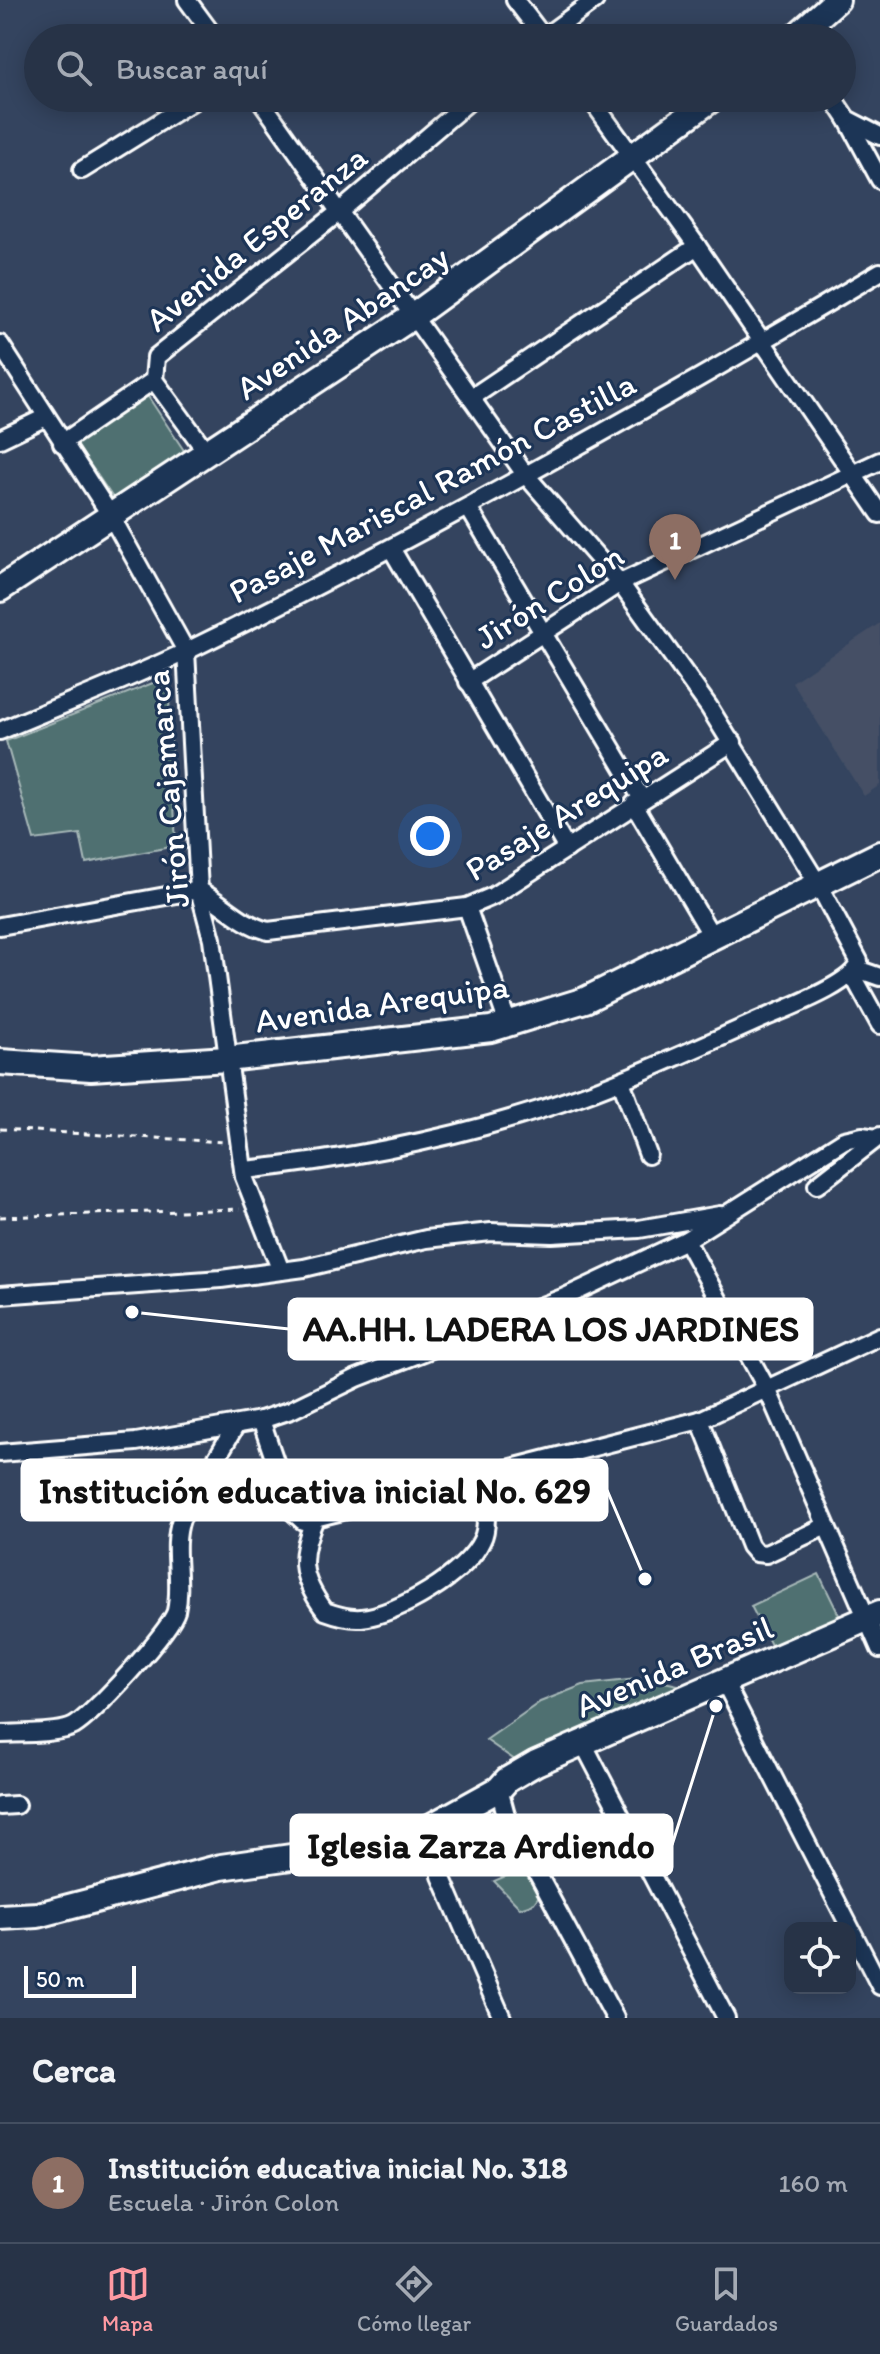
<!DOCTYPE html>
<html lang="es">
<meta charset="utf-8">
<style>
:root{--surface:#273347;--page:#2f3b4e;--text:#f1f3f6;--muted:#a4aab4;--line:#434e60;--accent:#ff9aa2}
body{margin:0;font-family:Itim,sans-serif;background:var(--page);color:var(--text)}
.controls{position:absolute;right:24px;bottom:24px;display:grid;overflow:hidden;border-radius:16px;box-shadow:0 4px 20px #0003}
.controls button{width:72px;height:72px;display:grid;place-items:center;padding:0;border:0;border-bottom:2px solid var(--line);background:var(--surface);color:var(--text);font:40px sans-serif}
.scale{position:absolute;left:24px;bottom:20px;width:112px;box-sizing:border-box;padding-left:8px;border:4px solid #fff;border-top:0;font-size:22px;line-height:28px;white-space:nowrap;color:#fff;-webkit-text-stroke:6px #1d3557;paint-order:stroke}
.you{position:absolute;left:430px;top:836px;width:28px;height:28px;margin:-20px;border:6px solid #fff;border-radius:50%;background:#1a73e8;box-shadow:0 0 0 12px #1a73e833}
.badge{display:grid;place-items:center;width:52px;height:52px;border-radius:50%;background:var(--accent);color:#fff;font-size:26px;font-weight:700}
.pin{position:absolute;translate:-50% -66px;filter:drop-shadow(0 2px 4px #0008)}
.pin::after{content:'';position:absolute;top:42px;width:28px;height:24px;background:inherit;clip-path:polygon(0 0,100% 0,50% 100%)}
.list{margin:0;padding:0;list-style:none}
h2{display:flex;justify-content:space-between;align-items:center;height:104px;margin:0;padding:0 32px;font-size:34px}
h2 small{font-size:26px;font-weight:400;color:var(--muted)}
.list li{display:grid;grid-template-columns:52px 1fr auto;gap:24px;align-items:center;box-sizing:border-box;height:120px;padding:0 32px;border-top:2px solid var(--line)}
.list b{display:block;font-size:30px;white-space:nowrap}
.list p{margin:0;font-size:26px;white-space:nowrap;color:var(--muted)}
.list em{font-size:26px;font-style:normal;color:var(--muted)}
.icon{flex:none;width:44px;height:44px;fill:none;stroke:currentColor;stroke-width:2;stroke-linecap:round;stroke-linejoin:round}
.map{position:relative;flex:none;width:880px;height:2018px;overflow:hidden}
.search{position:absolute;background:var(--surface);box-shadow:0 4px 20px #0003;left:24px;right:24px;top:24px;height:88px;display:flex;align-items:center;gap:20px;box-sizing:border-box;padding:0 28px;border-radius:44px;color:var(--muted);font-size:30px}
.sheet{height:224px;background:var(--surface)}
nav{display:flex;justify-content:space-around;align-items:center;box-sizing:border-box;height:112px;border-top:2px solid var(--line);background:var(--surface);font-size:22px;color:var(--muted)}
nav a{display:grid;justify-items:center;gap:4px}
nav .on{color:var(--accent)}
.map>svg:first-child{display:block}
</style>
<div class="map">
<svg width="880" height="2018" viewBox="0 0 880 2018">
<rect width="100%" height="100%" fill="#34445f"/>
<filter id="ink" filterUnits="userSpaceOnUse"><feTurbulence type="fractalNoise" baseFrequency=".0125" numOctaves="2"/><feDisplacementMap in="SourceGraphic" scale="16" xChannelSelector="R" yChannelSelector="G"/><feConvolveMatrix kernelMatrix="1 2 1 2 8 2 1 2 1" color-interpolation-filters="sRGB"/></filter>
<g filter="url(#ink)">
<polygon fill="#444f65" points="880,623 880,785 864,796 792,682"/>
<g fill="#4f7071" stroke="#a7b8b8" stroke-width="2">
<polygon points="147,395 187,455 118,505 76,444"/>
<polygon points="168,677 176,846 86,863 80,834 34,840 6,741"/>
<polygon points="819,1574 840,1617 773,1649 751,1606"/>
<polygon points="646,1678 701,1690 522,1765 486,1740 540,1702 583,1685"/>
<polygon points="525,1868 541,1893 534,1903 520,1908 494,1881"/>
</g>
<g fill="none" stroke-linecap="round" stroke-linejoin="round">
<defs>
<g id="street">
<polyline points="187,0 215,38"/>
<polyline points="515,0 544,38"/>
<polyline points="543,38 595,0"/>
<polyline points="590,98 697,246 880,514"/>
<polyline points="833,98 847,119 880,136"/>
<polyline points="847,119 880,180"/>
<polyline points="82,170 198,98"/>
<polyline points="0,344 111,516 186,651 199,890 212,939 244,1177 281,1271"/>
<polyline points="471,398 697,246"/>
<polyline points="0,439 46,417"/>
<polyline points="62,443 154,380"/>
<polyline points="208,454 154,380 156,357 338,213 473,98"/>
<polyline points="468,507 642,799"/>
<polyline points="391,548 567,849"/>
<polyline points="468,682 620,583 880,461"/>
<path d="M0,731C63,704 128,680 189,650C425,535 655,406 880,272"/>
<polyline points="634,804 713,938"/>
<polyline points="467,907 508,1024"/>
<path d="M0,926L199,890C224,904 241,924 268,931L467,907L493,896L733,742"/>
<polyline points="857,969 880,977"/>
<polyline points="852,974 880,1025"/>
<polyline points="621,1081 648,1155"/>
<path d="M244,1170C360,1158 473,1135 583,1095C644,1073 703,1045 762,1019C784,1009 855,984 859,961L818,884L709,707L620,583L524,473L259,98"/>
<polyline points="817,1185 880,1136"/>
<polyline points="686,1240 768,1391 880,1649"/>
<polyline points="0,1295 221,1279 304,1268 426,1239 491,1232 552,1234 639,1229 720,1215"/>
<polyline points="261,1420 292,1511 303,1521 700,1420 880,1336"/>
<polyline points="700,1420 750,1546 756,1553 766,1554 826,1526"/>
<polyline points="0,1453 136,1442 261,1420 291,1410 357,1378 565,1297 686,1240 844,1140 862,1136 877,1138"/>
<path d="M315,1518C299,1557 299,1576 325,1611C336,1615 348,1619 361,1618C396,1615 467,1574 482,1540C491,1522 482,1493 480,1473"/>
<polyline points="725,1683 880,1986"/>
<path d="M0,1734C17,1733 60,1734 74,1726C93,1715 171,1630 176,1611C183,1580 171,1549 181,1519L236,1425"/>
<polyline points="583,1743 726,2018"/>
<polyline points="499,1789 506,1815 615,2018"/>
<polyline points="0,1806 16,1805"/>
<polyline points="502,2018 441,1876 440,1862 450,1851 506,1815"/>
</g>
<g id="secondary">
<polyline points="794,38 837,0"/>
<polyline points="0,589 412,317 713,98"/>
<polyline points="0,1062 91,1068 227,1059 491,1029 585,1000 880,854"/>
<polyline points="0,1917 38,1915 221,1867 305,1855 383,1853 499,1789 507,1780 536,1763 880,1613"/>
</g>
</defs>
<use href="#street" stroke="#fff" stroke-width="22"/>
<use href="#secondary" stroke="#fff" stroke-width="30"/>
<g stroke="#fff" stroke-width="3" stroke-dasharray="6 6" stroke-linecap="butt">
<polyline points="0,1129 224,1142"/>
<polyline points="0,1217 240,1209"/>
</g>
<use href="#street" stroke="#1d3557" stroke-width="16"/>
<use href="#secondary" stroke="#1d3557" stroke-width="24"/>
</g>
</g>
<g text-anchor="middle" stroke-width="6" stroke-linejoin="round" paint-order="stroke">
<g font-size="34" fill="#fff" stroke="#1d3557">
<text transform="translate(256 238) rotate(-39)" y="12">Avenida Esperanza</text>
<text transform="translate(342 322) rotate(-34)" y="12">Avenida Abancay</text>
<text transform="translate(432 487) rotate(-28)" y="12">Pasaje Mariscal Ramón Castilla</text>
<text transform="translate(549 596) rotate(-32)" y="12">Jirón Colon</text>
<text transform="translate(167 789) rotate(-95)" y="12">Jirón Cajamarca</text>
<text transform="translate(566 811) rotate(-32)" y="12">Pasaje Arequipa</text>
<text transform="translate(382 1003) rotate(-8)" y="12">Avenida Arequipa</text>
<text transform="translate(674 1666) rotate(-23)" y="12">Avenida Brasil</text>
</g>
</g>
<path fill="none" stroke="#fff" stroke-width="3" d="M132 1312L289 1329M645 1579L607 1490M716 1706L672 1845"/>
<g fill="#fff" stroke="#1d3557" stroke-width="3">
<circle cx="132" cy="1312" r="8"/>
<circle cx="645" cy="1579" r="8"/>
<circle cx="716" cy="1706" r="8"/>
</g>
<g fill="#fff" stroke="#fff" stroke-width="3">
<rect x="289" y="1299" width="523" height="60" rx="8"/>
<rect x="22" y="1460" width="585" height="60" rx="8"/>
<rect x="291" y="1815" width="381" height="60" rx="8"/>
</g>
<g font-size="36" text-anchor="middle" font-weight="bold" fill="#111">
<text x="551" y="1341">AA.HH. LADERA LOS JARDINES</text>
<text x="315" y="1503">Institución educativa inicial No. 629</text>
<text x="481" y="1858">Iglesia Zarza Ardiendo</text>
</g>
</svg>
<div class="controls">
<button><svg class="icon" aria-label="locate" viewBox="0 0 24 24"><circle cx="12" cy="12" r="6"/><path d="M12 2v4M12 18v4M2 12h4M18 12h4"/></svg></button>
</div>
<div class="scale">50 m</div>
<div class="you"></div>
<div class="pin badge" style="left:675px;top:580px;background:#8d6e63">1</div>
<div class="search"><svg class="icon" aria-label="search" viewBox="0 0 24 24"><circle cx="10" cy="10" r="6"/><path d="M15 15l6 6"/></svg>Buscar aquí</div>
</div>
<section class="sheet">
<h2>Cerca<small></small></h2>
<ul class="list">
<li><span class="badge" style="background:#8d6e63">1</span><div><b>Institución educativa inicial No. 318</b><p>Escuela · Jirón Colon</p></div><em>160 m</em></li>
</ul>
</section>
<nav>
<a class="on"><svg class="icon" aria-label="map" viewBox="0 0 24 24"><path d="M3 6l6-2 6 2 6-2v14l-6 2-6-2-6 2zM9 4v14M15 6v14"/></svg>Mapa</a>
<a><svg class="icon" aria-label="directions" viewBox="0 0 24 24"><path d="M12 3l9 9-9 9-9-9zM9 14v-3h6M13 9l2 2-2 2"/></svg>Cómo llegar</a>
<a><svg class="icon" aria-label="saved" viewBox="0 0 24 24"><path d="M7 4h10v16l-5-4-5 4z"/></svg>Guardados</a>
</nav>
